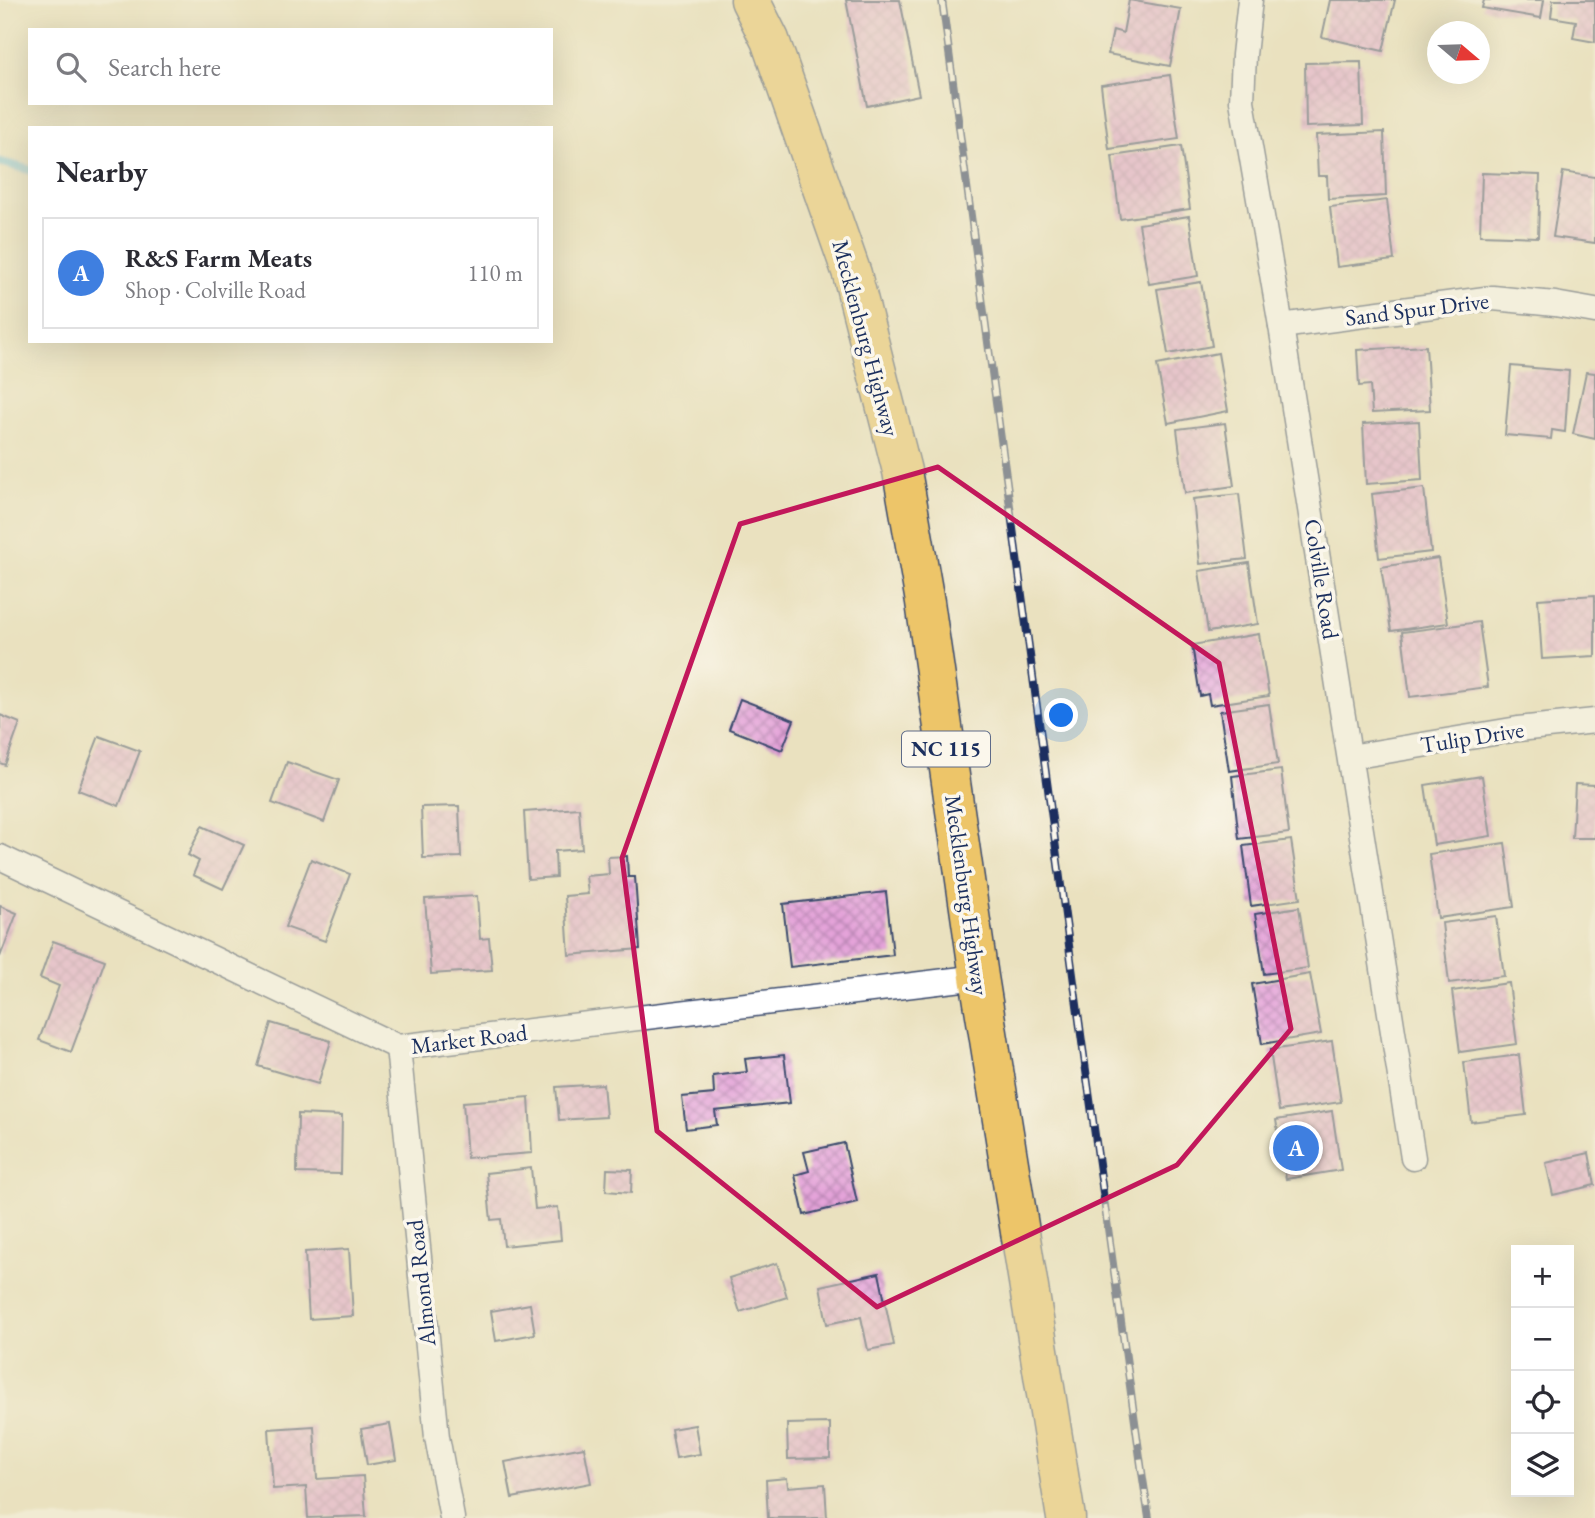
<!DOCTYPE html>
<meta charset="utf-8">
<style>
:root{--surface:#fff;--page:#f7f7f7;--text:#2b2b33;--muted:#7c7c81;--line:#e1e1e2;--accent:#7c3aed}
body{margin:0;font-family:"EB Garamond",serif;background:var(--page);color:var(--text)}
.controls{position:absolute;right:21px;bottom:21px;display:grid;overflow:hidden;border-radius:0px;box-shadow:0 7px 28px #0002}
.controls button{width:63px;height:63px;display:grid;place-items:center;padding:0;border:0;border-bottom:2px solid var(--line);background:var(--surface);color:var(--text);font:35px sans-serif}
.compass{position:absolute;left:1427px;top:21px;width:63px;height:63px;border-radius:50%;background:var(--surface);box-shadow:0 7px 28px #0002;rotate:109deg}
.you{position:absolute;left:1062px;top:716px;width:24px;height:24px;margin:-18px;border:5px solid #fff;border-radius:50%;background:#1a73e8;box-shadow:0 0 0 10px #1a73e833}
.badge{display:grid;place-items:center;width:46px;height:46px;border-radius:50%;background:var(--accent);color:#fff;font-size:23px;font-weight:700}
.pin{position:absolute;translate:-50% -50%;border:4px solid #fff;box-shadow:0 2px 7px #0006}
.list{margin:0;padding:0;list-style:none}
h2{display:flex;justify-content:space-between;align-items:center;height:91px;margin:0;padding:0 28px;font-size:30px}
h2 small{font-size:23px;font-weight:400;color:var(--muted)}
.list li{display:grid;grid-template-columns:46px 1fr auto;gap:21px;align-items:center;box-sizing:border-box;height:112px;margin:0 14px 14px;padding:0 14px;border:2px solid var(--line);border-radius:0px}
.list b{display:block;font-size:26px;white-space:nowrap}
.list p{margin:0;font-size:23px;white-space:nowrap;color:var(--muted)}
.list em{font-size:23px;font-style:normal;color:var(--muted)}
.icon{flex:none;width:38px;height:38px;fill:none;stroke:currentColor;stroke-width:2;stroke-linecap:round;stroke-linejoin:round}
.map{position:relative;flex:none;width:1595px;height:1518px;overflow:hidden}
.search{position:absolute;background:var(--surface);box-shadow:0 7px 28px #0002;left:28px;top:28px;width:525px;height:77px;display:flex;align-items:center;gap:18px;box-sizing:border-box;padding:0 24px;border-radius:0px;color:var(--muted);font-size:26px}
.panel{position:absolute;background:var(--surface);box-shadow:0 7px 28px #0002;left:28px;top:126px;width:525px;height:217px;border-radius:0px}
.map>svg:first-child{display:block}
</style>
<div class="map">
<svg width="1595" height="1518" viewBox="0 0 1595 1518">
<defs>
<pattern id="building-cross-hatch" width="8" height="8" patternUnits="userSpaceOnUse" patternTransform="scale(1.75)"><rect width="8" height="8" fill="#e4a3d9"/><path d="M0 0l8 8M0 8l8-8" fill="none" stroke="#b885b3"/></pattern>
</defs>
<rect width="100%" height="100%" fill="#fbf7ec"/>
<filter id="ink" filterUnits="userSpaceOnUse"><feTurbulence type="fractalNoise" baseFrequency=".0143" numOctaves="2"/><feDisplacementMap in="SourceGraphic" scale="14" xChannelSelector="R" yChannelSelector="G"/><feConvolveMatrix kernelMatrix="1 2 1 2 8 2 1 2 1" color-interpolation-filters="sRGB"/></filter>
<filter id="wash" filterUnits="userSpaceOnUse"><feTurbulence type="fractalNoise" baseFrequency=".00686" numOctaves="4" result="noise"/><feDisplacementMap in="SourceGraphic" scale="28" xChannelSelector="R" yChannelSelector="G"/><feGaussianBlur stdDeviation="1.57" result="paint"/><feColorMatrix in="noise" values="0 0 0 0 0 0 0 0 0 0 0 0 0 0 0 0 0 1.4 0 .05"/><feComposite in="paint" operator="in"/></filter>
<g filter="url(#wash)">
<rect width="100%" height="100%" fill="#eae1bf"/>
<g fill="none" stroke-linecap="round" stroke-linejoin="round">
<polyline stroke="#64bce1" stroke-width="9" points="0,162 30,170"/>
</g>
<g id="blocks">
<g fill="url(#building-cross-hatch)">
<polygon points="846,0 900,0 919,95 867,106"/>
<polygon points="1129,0 1181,9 1170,66 1108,54 1113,30 1123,33"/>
<polygon points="1330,0 1395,0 1383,51 1322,37"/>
<polygon points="1484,0 1544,0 1541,18 1482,8"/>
<polygon points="1553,0 1595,0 1595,42 1573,38 1576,21 1551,17"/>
<polygon points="1361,62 1363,125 1306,127 1305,63"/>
<polygon points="1170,75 1179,139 1109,149 1101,85"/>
<polygon points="1384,132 1386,196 1328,199 1327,176 1318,176 1316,135"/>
<polygon points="1181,146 1190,209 1120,219 1112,156"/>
<polygon points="1563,172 1595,177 1595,243 1553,237"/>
<polygon points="1482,173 1540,175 1538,237 1480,235"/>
<polygon points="1387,200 1394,260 1337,267 1330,207"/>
<polygon points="1189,216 1198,276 1149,284 1139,224"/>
<polygon points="1201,282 1212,346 1168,354 1157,289"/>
<polygon points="1426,346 1430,410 1372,413 1370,385 1359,386 1357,350"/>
<polygon points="1218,353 1228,411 1168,423 1157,365"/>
<polygon points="1511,366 1569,371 1565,432 1552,430 1551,439 1505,435"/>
<polygon points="1586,372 1595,373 1595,439 1573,434"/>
<polygon points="1419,421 1422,480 1366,484 1363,424"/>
<polygon points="1225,423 1234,486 1185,493 1177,429"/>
<polygon points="1424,488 1431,552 1379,558 1372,494"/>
<polygon points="1239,494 1247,559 1200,564 1193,499"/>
<polygon points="1438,558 1448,623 1391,631 1381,567"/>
<polygon points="1249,563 1258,624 1208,632 1199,571"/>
<polygon points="1595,595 1595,656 1542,659 1538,599"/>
<polygon points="1479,622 1488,687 1410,697 1402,632"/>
<polygon points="1259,634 1269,696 1210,705 1208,694 1200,696 1192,645"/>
<polygon points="740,699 794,720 782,750 729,729"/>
<polygon points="1269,704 1278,764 1229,771 1220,711"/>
<polygon points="0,715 20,723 5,765 0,763"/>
<polygon points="99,736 140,751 119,806 78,790"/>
<polygon points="287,762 339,780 324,822 272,803"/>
<polygon points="1281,770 1289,833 1239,839 1232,776"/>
<polygon points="1482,776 1491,836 1434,845 1425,785"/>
<polygon points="1575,784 1595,785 1595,838 1572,838"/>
<polygon points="459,806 461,857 423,858 421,807"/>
<polygon points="579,808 582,849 555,851 556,877 528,879 524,812"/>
<polygon points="202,826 244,845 223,889 193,875 199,861 188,855"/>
<polygon points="1291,840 1300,899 1251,906 1243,846"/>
<polygon points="1505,843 1514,907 1438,918 1429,854"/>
<polygon points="627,856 628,877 635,877 640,949 569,955 565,896 588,894 586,876 609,874 608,857"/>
<polygon points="311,859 350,874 325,941 285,927"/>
<polygon points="886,892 893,955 790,967 783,904"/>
<polygon points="477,896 480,939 489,938 492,970 431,974 425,899"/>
<polygon points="0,906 17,913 0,957"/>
<polygon points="1299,907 1308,968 1264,974 1255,914"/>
<polygon points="1496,916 1504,976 1449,983 1442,923"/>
<polygon points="53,941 105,960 71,1052 39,1040 59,986 40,978"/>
<polygon points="1310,974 1321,1034 1262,1044 1252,984"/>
<polygon points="1509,983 1517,1044 1460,1052 1452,991"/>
<polygon points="271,1023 331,1041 318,1084 258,1066"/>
<polygon points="1332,1041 1341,1102 1279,1111 1270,1050"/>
<polygon points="784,1055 790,1103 715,1111 717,1125 686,1129 682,1097 714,1094 713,1076 747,1072 745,1059"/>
<polygon points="1519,1055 1526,1115 1471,1122 1464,1062"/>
<polygon points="603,1084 606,1117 559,1120 556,1087"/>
<polygon points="529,1097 532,1153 467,1158 463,1102"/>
<polygon points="1332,1111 1341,1170 1286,1179 1276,1120"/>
<polygon points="298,1114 342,1116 341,1174 297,1173"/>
<polygon points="844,1143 857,1202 804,1215 795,1175 809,1171 804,1152"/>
<polygon points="1589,1153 1595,1185 1553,1195 1546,1163"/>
<polygon points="531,1168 535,1209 558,1207 561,1240 504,1246 501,1219 491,1220 486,1173"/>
<polygon points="607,1169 632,1170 631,1193 606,1191"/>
<polygon points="349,1249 353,1316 309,1319 305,1252"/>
<polygon points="777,1263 787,1297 740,1312 729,1278"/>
<polygon points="879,1273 894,1345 868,1350 861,1317 827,1324 820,1286"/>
<polygon points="530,1304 535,1334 496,1341 491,1311"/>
<polygon points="830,1423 830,1458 788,1459 787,1424"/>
<polygon points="390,1424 396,1460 367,1465 361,1429"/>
<polygon points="695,1425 700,1454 676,1458 671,1429"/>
<polygon points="314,1426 317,1479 363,1476 366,1516 308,1518 306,1487 273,1489 269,1429"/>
<polygon points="584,1447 591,1483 512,1498 505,1462"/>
<polygon points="787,1478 788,1487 825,1484 827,1518 768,1518 766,1480"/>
</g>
</g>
</g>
<g filter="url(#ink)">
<use href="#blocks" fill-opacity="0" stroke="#3a4a6d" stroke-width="2"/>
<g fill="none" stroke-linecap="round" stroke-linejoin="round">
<defs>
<g id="minor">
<polyline points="1250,0 1244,55 1242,101 1281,326 1413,1158"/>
<polyline points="1281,326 1493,298 1555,304 1595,311"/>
<polyline points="1350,757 1518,729 1595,721"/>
<polyline points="0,857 398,1047 979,977"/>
<polyline points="398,1047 437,1437 452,1518"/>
</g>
<polyline id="primary" points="750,0 770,40 852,274 902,471 925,602 979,977 1066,1518"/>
</defs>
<use href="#minor" stroke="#3a4a6d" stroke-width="27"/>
<use href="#primary" stroke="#3a4a6d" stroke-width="41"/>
<use href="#minor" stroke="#fff" stroke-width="24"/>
<use href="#primary" stroke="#edc569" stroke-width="38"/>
<defs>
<polyline id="rail" points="942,0 1082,1042 1143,1479 1149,1518"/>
</defs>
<use href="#rail" stroke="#1b2f5e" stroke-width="8"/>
<use href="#rail" stroke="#fbf7ec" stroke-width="5" stroke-dasharray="16" stroke-linecap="butt"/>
</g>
</g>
<path d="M0 0H1595V1518H0ZM938,467L1219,663L1291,1029L1177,1165L877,1307L657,1131L622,858L740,524Z" fill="#eae1bf" fill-opacity=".55" fill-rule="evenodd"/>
<path fill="none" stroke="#c2185b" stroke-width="5" stroke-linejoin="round" d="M938,467L1219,663L1291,1029L1177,1165L877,1307L657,1131L622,858L740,524Z"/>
<g text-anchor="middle" stroke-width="7" stroke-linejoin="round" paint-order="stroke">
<rect fill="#fbf7ec" stroke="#5e6b89" stroke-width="2" x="902" y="731.5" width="88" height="35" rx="5"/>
<g font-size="21" font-weight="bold" fill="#1b2f5e">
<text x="946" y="756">NC 115</text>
</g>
<g font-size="23" fill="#1b2f5e" stroke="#fbf7ec">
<text transform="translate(1417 309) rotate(-7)" y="8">Sand Spur Drive</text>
<text transform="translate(866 338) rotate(75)" y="8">Mecklenburg Highway</text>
<text transform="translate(1322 579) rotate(81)" y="8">Colville Road</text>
<text transform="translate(1472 737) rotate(-9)" y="8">Tulip Drive</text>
<text transform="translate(967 895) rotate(82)" y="8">Mecklenburg Highway</text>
<text transform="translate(469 1039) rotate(-7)" y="8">Market Road</text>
<text transform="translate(421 1283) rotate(-96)" y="8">Almond Road</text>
</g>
</g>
</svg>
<div class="controls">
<button>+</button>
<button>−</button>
<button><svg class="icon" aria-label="locate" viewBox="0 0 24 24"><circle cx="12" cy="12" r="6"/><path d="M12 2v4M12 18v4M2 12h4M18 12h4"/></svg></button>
<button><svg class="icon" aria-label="layers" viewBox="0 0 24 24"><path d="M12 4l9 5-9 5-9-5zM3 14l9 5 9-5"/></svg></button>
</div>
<svg class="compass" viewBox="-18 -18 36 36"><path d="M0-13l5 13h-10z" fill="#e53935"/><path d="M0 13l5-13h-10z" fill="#7c7c81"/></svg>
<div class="you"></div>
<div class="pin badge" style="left:1296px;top:1148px;background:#3f7fe0">A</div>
<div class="search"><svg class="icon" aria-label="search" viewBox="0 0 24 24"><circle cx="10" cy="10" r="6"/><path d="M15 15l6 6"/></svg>Search here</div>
<section class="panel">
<h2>Nearby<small></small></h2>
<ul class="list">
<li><span class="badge" style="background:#3f7fe0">A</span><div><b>R&amp;S Farm Meats</b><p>Shop · Colville Road</p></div><em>110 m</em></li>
</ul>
</section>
</div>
